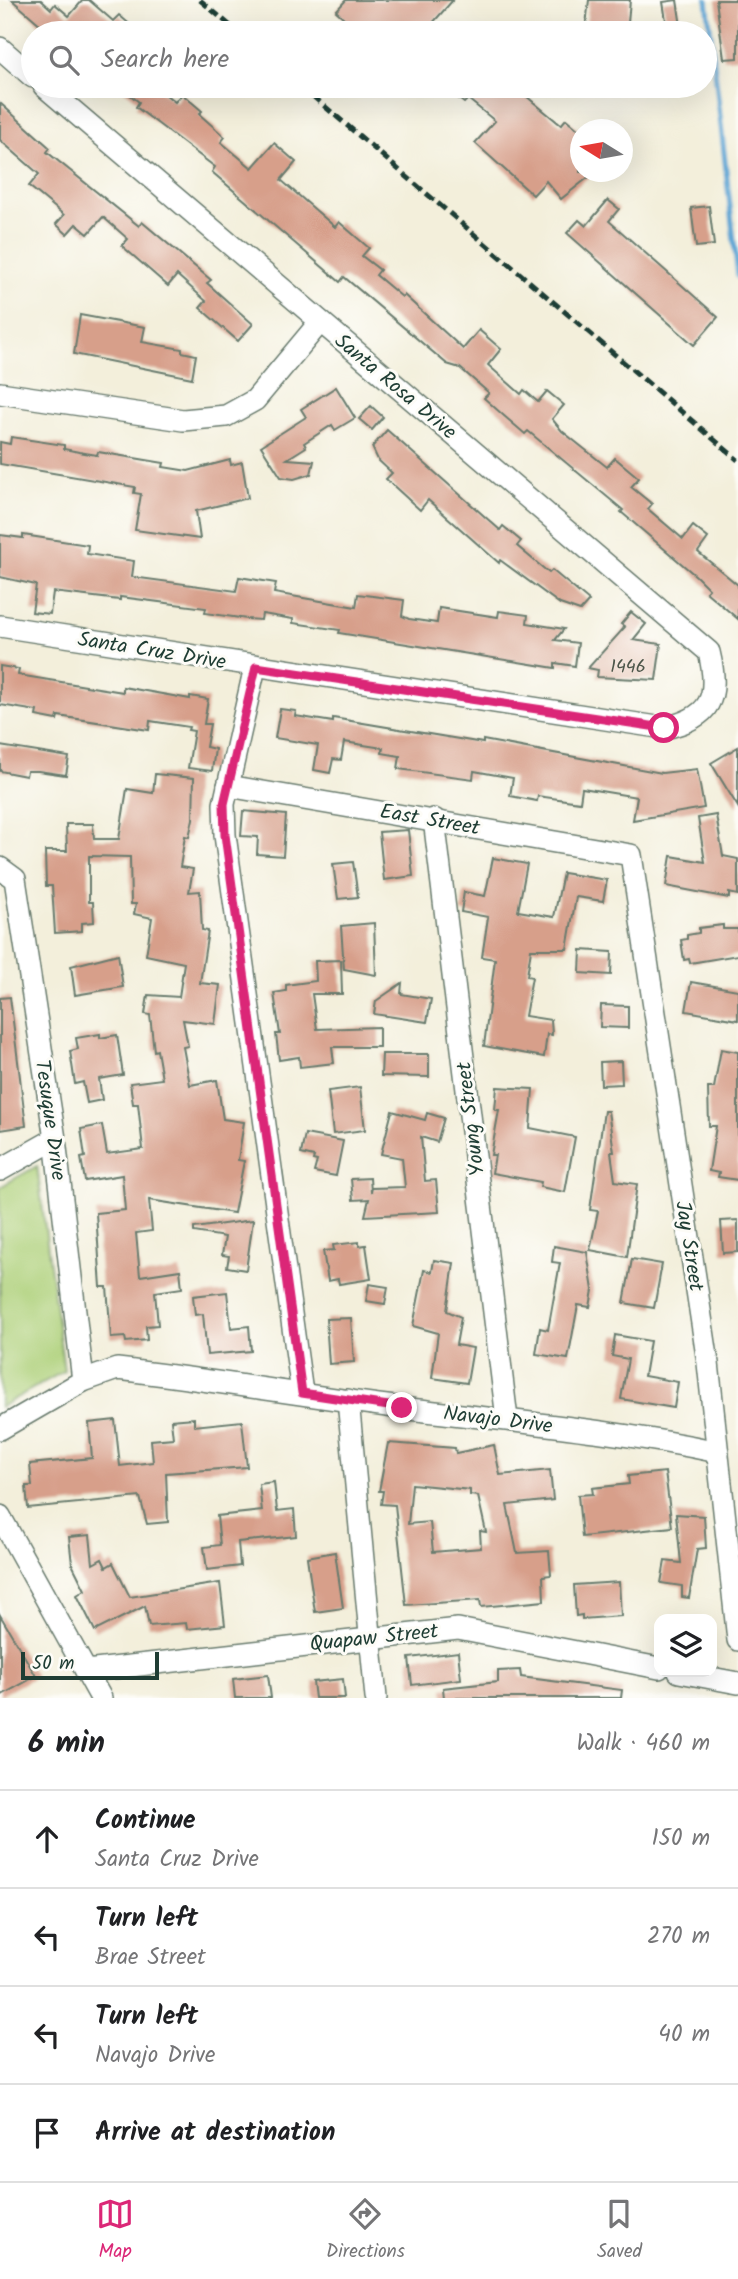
<!DOCTYPE html>
<meta charset="utf-8">
<style>
:root{--surface:#fff;--page:#f2f2f2;--text:#202124;--muted:#757577;--line:#e0e0e0;--accent:#db2777}
body{margin:0;font-family:Kalam,sans-serif;background:var(--page);color:var(--text)}
.controls{position:absolute;right:21px;bottom:21px;display:grid;overflow:hidden;border-radius:14px;box-shadow:0 7px 28px #0002}
.controls button{width:63px;height:63px;display:grid;place-items:center;padding:0;border:0;border-bottom:2px solid var(--line);background:var(--surface);color:var(--text);font:35px sans-serif}
.compass{position:absolute;left:570px;top:119px;width:63px;height:63px;border-radius:50%;background:var(--surface);box-shadow:0 7px 28px #0002;rotate:281deg}
.scale{position:absolute;left:21px;bottom:18px;width:138px;box-sizing:border-box;padding-left:7px;border:4px solid #1f3d34;border-top:0;font-size:19px;line-height:24px;white-space:nowrap;color:#1f3d34;-webkit-text-stroke:5px #fdfcf7;paint-order:stroke}
.stop{position:absolute;width:21px;height:21px;margin:-16px;border:5px solid #db2777;border-radius:50%;background:#fff}
.stop.end{background:#db2777;border-color:#fff;box-shadow:0 2px 7px #0008}
.list{margin:0;padding:0;list-style:none}
h2{display:flex;justify-content:space-between;align-items:center;height:91px;margin:0;padding:0 28px;font-size:30px}
h2 small{font-size:23px;font-weight:400;color:var(--muted)}
.list li{display:grid;grid-template-columns:46px 1fr auto;gap:21px;align-items:center;box-sizing:border-box;height:98px;padding:0 28px;border-top:2px solid var(--line)}
.list b{display:block;font-size:26px;white-space:nowrap}
.list p{margin:0;font-size:23px;white-space:nowrap;color:var(--muted)}
.list em{font-size:23px;font-style:normal;color:var(--muted)}
.icon{flex:none;width:38px;height:38px;fill:none;stroke:currentColor;stroke-width:2;stroke-linecap:round;stroke-linejoin:round}
.map{position:relative;flex:none;width:738px;height:1698px;overflow:hidden}
.search{position:absolute;background:var(--surface);box-shadow:0 7px 28px #0002;left:21px;right:21px;top:21px;height:77px;display:flex;align-items:center;gap:18px;box-sizing:border-box;padding:0 24px;border-radius:38px;color:var(--muted);font-size:26px}
.sheet{height:483px;background:var(--surface)}
nav{display:flex;justify-content:space-around;align-items:center;box-sizing:border-box;height:98px;border-top:2px solid var(--line);background:var(--surface);font-size:19px;color:var(--muted)}
nav a{display:grid;justify-items:center;gap:4px}
nav .on{color:var(--accent)}
.map>svg:first-child{display:block}
</style>
<div class="map">
<svg width="738" height="1698" viewBox="0 0 738 1698">
<rect width="100%" height="100%" fill="#fdfcf7"/>
<filter id="ink" filterUnits="userSpaceOnUse"><feTurbulence type="fractalNoise" baseFrequency=".0143" numOctaves="2"/><feDisplacementMap in="SourceGraphic" scale="14" xChannelSelector="R" yChannelSelector="G"/><feConvolveMatrix kernelMatrix="1 2 1 2 8 2 1 2 1" color-interpolation-filters="sRGB"/></filter>
<filter id="wash" filterUnits="userSpaceOnUse"><feTurbulence type="fractalNoise" baseFrequency=".00686" numOctaves="4" result="noise"/><feDisplacementMap in="SourceGraphic" scale="28" xChannelSelector="R" yChannelSelector="G"/><feGaussianBlur stdDeviation="1.57" result="paint"/><feColorMatrix in="noise" values="0 0 0 0 0 0 0 0 0 0 0 0 0 0 0 0 0 1.4 0 .05"/><feComposite in="paint" operator="in"/></filter>
<g filter="url(#wash)">
<rect width="100%" height="100%" fill="#f3efdb"/>
<polygon fill="#add079" stroke="#668656" stroke-width="2" points="37,1166 64,1371 0,1407 0,1187"/>
<g fill="none" stroke-linecap="round" stroke-linejoin="round">
<polyline stroke="#5da5d4" stroke-width="5" points="707,0 738,277"/>
</g>
<g id="blocks">
<g fill="#d79f8a" fill-rule="evenodd">
<polygon points="12,0 41,0 51,9 55,4 69,16 83,0 89,0 113,21 119,15 140,33 50,33"/>
<polygon points="346,0 453,0 424,33 347,33 353,26 336,11"/>
<polygon points="589,0 630,0 627,33 585,33"/>
<polygon points="677,0 682,33 668,33 663,2"/>
<polygon points="716,0 738,0 738,58 724,59"/>
<polygon points="119,86 155,86 175,102 182,94 202,111 199,114 225,137 221,142 252,168 274,143 296,162 281,180 335,227 339,222 369,248 362,256 380,270 376,275 402,297 404,295 463,349 479,330 501,349 488,365 521,394 524,390 538,402 547,391 564,405 552,419 562,431 607,467 615,458 639,478 631,487 652,504 648,509 683,539 693,526 708,538 698,552 738,585 738,619 706,592 709,589 696,576 621,512 623,510 528,431 525,434 503,415 484,398 489,393 460,368 447,364 344,277 340,282 212,172 215,167 136,107 139,102"/>
<polygon points="443,86 514,86 561,125 566,119 580,131 580,172 595,172 561,199 546,181 533,195 475,143 495,121 468,99 464,103"/>
<polygon points="0,103 50,148 47,152 139,226 142,222 211,280 207,283 253,324 238,341 200,308 206,301 177,275 168,286 122,246 128,239 103,217 88,234 76,224 67,234 56,224 64,215 29,186 39,174 0,140"/>
<polygon points="608,200 619,209 609,221 718,317 694,345 567,233 579,220 586,226"/>
<polygon points="709,206 714,245 696,247 691,208"/>
<polygon points="80,315 145,327 142,342 182,349 182,352 196,355 192,378 74,354"/>
<polygon points="336,387 355,418 335,430 332,425 304,443 306,447 287,459 314,461 311,474 294,479 281,477 261,446 306,417 301,409"/>
<polygon points="371,406 383,417 372,430 359,419"/>
<polygon points="387,430 500,530 503,526 521,541 517,546 549,573 552,570 589,601 580,611 560,604 500,560 499,563 428,500 420,510 386,479 392,473 378,460 372,447"/>
<polygon points="11,437 64,445 64,449 79,452 97,455 98,452 164,463 163,467 188,471 230,460 231,465 242,462 248,498 196,511 200,539 135,530 141,494 134,493 135,487 0,464 0,442 10,444"/>
<polygon points="0,535 23,538 23,535 88,545 87,554 134,561 132,577 236,591 239,577 276,583 274,593 356,607 358,594 404,600 402,616 409,619 437,623 439,608 498,617 499,611 528,615 527,623 564,629 555,640 578,643 575,666 555,663 555,668 487,657 339,633 340,630 293,623 293,619 262,614 261,620 247,619 205,613 206,608 120,597 120,600 53,592 50,614 32,612 36,585 0,577"/>
<polygon points="631,612 646,624 633,640 661,644 656,680 597,677 598,670 588,668 625,627 621,624"/>
<polygon points="0,666 19,669 18,675 123,692 123,687 190,699 190,696 208,699 204,724 210,724 206,747 215,749 212,771 188,768 194,731 188,730 189,727 150,721 149,730 58,716 57,720 36,716 37,711 0,705"/>
<polygon points="280,709 296,711 295,716 333,722 333,718 483,743 483,740 662,773 697,769 704,808 633,820 637,797 582,788 580,802 538,796 537,801 510,796 513,778 474,771 473,779 398,769 400,756 382,753 383,748 344,742 341,760 333,759 330,773 314,770 318,745 275,738"/>
<polygon points="0,746 69,757 66,775 38,771 27,771 26,776 0,771"/>
<polygon points="738,747 738,807 711,763"/>
<polygon points="155,774 194,778 193,819 189,837 185,836 180,867 193,869 189,892 200,891 202,930 208,931 200,983 220,985 215,1024 183,1020 188,1046 183,1047 190,1085 217,1080 223,1119 244,1122 238,1160 244,1161 234,1213 149,1200 152,1231 136,1233 140,1276 180,1270 182,1288 155,1292 158,1325 146,1326 147,1340 126,1342 125,1337 111,1338 107,1287 101,1287 96,1213 125,1210 122,1175 85,1181 81,1158 85,1157 81,1129 102,1125 107,1154 143,1149 138,1104 133,1104 130,1083 162,1079 157,1050 154,1051 150,1015 145,1014 148,995 179,997 184,963 146,955 152,918 134,914 136,904 131,904 130,857 89,856 89,902 93,902 94,922 82,923 82,931 55,933 52,886 46,886 45,851 67,851 66,824 93,824 94,839 119,839 127,789 153,793"/>
<polygon points="243,811 286,815 283,856 257,854 258,837 241,836"/>
<polygon points="716,815 723,856 738,859 738,895 729,893 729,898 666,886 671,856 705,862 698,818"/>
<polygon points="408,830 413,876 384,880 379,832"/>
<polygon points="493,858 527,864 518,911 554,917 563,873 607,880 603,901 576,897 567,949 531,949 527,976 532,977 525,1016 551,1020 552,1035 547,1034 544,1057 484,1046 495,959 482,957 488,917 461,912 464,892 485,896"/>
<polygon points="353,862 358,897 338,899 333,864"/>
<polygon points="374,923 376,975 344,969 341,926"/>
<polygon points="723,925 723,929 738,929 738,955 690,963 689,959 684,960 681,940 687,939 687,935 699,933 699,928"/>
<polygon points="581,950 612,952 611,975 580,973"/>
<polygon points="118,954 123,987 75,995 71,966"/>
<polygon points="341,960 342,994 312,994 317,1029 379,1027 379,1047 332,1047 334,1063 300,1067 299,1057 279,1060 276,1034 280,1034 274,993 286,991 286,985 316,981 315,961"/>
<polygon points="691,982 738,990 738,1020 686,1011"/>
<polygon points="402,983 401,994 431,999 427,1022 374,1014 376,1001"/>
<polygon points="10,997 26,1126 0,1130 0,998"/>
<polygon points="601,1005 628,1006 628,1028 600,1027"/>
<polygon points="100,1034 100,1038 117,1035 123,1075 99,1079 102,1100 87,1103 83,1082 75,1084 70,1051 78,1049 76,1038"/>
<polygon points="721,1049 738,1052 738,1180 718,1177 719,1173 709,1171 716,1126 709,1126 708,1088 714,1088"/>
<polygon points="382,1054 429,1054 429,1077 381,1076"/>
<polygon points="621,1061 622,1084 601,1085 600,1062"/>
<polygon points="360,1087 365,1130 333,1134 328,1091"/>
<polygon points="497,1087 533,1089 530,1128 575,1137 565,1192 540,1187 541,1182 492,1173 495,1155 491,1155 499,1110 495,1110"/>
<polygon points="392,1111 425,1120 427,1113 444,1118 437,1142 421,1137 425,1181 436,1180 439,1212 365,1216 369,1199 353,1200 351,1179 370,1178 371,1192 372,1188 405,1187 402,1158 381,1154"/>
<polygon points="604,1111 608,1111 614,1152 611,1152 615,1181 637,1184 627,1257 590,1250 598,1211 590,1210"/>
<polygon points="305,1134 343,1141 336,1176 314,1172 317,1161 313,1160 314,1157 301,1154"/>
<polygon points="253,1220 246,1270 227,1267 229,1256 222,1255 225,1237 194,1232 194,1228"/>
<polygon points="738,1220 738,1252 723,1253 721,1221"/>
<polygon points="359,1242 359,1246 366,1245 371,1279 339,1284 338,1279 328,1281 323,1251 334,1250 333,1245"/>
<polygon points="554,1246 587,1252 593,1290 590,1307 578,1305 568,1359 536,1354 540,1328 548,1330 560,1263 552,1262"/>
<polygon points="632,1259 662,1264 654,1308 624,1303"/>
<polygon points="434,1260 454,1263 447,1311 461,1317 456,1345 473,1348 467,1383 432,1378 438,1333 413,1326 424,1270 432,1272"/>
<polygon points="369,1284 388,1287 385,1304 366,1301"/>
<polygon points="227,1292 231,1328 249,1326 251,1351 207,1355 203,1314 195,1315 193,1296"/>
<polygon points="351,1318 354,1362 329,1364 326,1319"/>
<polygon points="615,1335 650,1341 644,1376 678,1382 674,1408 621,1399 628,1359 612,1356"/>
<polygon points="194,1418 194,1426 242,1421 247,1467 166,1473 168,1522 147,1524 140,1497 28,1508 26,1486 32,1486 30,1464 92,1458 89,1423 115,1420 120,1466 153,1462 151,1440 173,1438 171,1420"/>
<path d="M388,1443L455,1448L456,1453L494,1445L500,1475L550,1470L553,1500L507,1505L517,1553L549,1551L551,1575L543,1576L544,1601L481,1607L480,1600L406,1605L395,1505L381,1504L383,1491H379ZM412,1484L470,1490V1495L478,1496L486,1532L480,1531L481,1548L433,1552L430,1522L408,1524Z"/>
<polygon points="665,1472 672,1527 582,1537 578,1495 593,1494 592,1488 629,1484 628,1476"/>
<polygon points="274,1482 277,1511 294,1509 296,1536 238,1542 240,1566 207,1570 204,1547 220,1545 217,1516 262,1511 259,1484"/>
<polygon points="676,1514 704,1516 706,1548 697,1549 689,1598 682,1597 682,1586 661,1583 665,1561 681,1563"/>
<polygon points="90,1535 93,1564 102,1559 106,1567 113,1563 130,1597 220,1583 225,1625 187,1629 186,1623 149,1626 145,1606 95,1631 77,1595 85,1590 72,1564 69,1537"/>
<polygon points="335,1552 343,1608 315,1612 307,1557"/>
<polygon points="619,1582 621,1616 582,1619 582,1615 576,1616 574,1585"/>
<polygon points="0,1615 36,1676 0,1696"/>
<polygon points="458,1652 461,1679 412,1685 409,1658"/>
<polygon points="520,1670 521,1677 622,1690 621,1698 444,1698 443,1688 498,1682 498,1671"/>
<polygon points="268,1675 271,1698 235,1698 233,1679"/>
<polygon points="343,1679 345,1698 315,1698 313,1682"/>
</g>
</g>
</g>
<g filter="url(#ink)">
<use href="#blocks" fill-opacity="0" stroke="#697b6e" stroke-width="2"/>
<g fill="none" stroke-linecap="round" stroke-linejoin="round">
<defs>
<g id="minor">
<polyline points="0,48 33,77"/>
<polyline points="0,393 183,420 226,416 255,400 320,322"/>
<path d="M0,626L664,728C711,718 720,698 709,652L44,86"/>
<polyline points="255,667 224,804 225,835 302,1393"/>
<polyline points="228,786 631,855 708,1363 738,1640"/>
<polyline points="434,819 507,1419"/>
<polyline points="0,868 15,879 55,1139 83,1381"/>
<polyline points="0,1170 55,1139"/>
<polyline points="348,1400 376,1698"/>
<path d="M0,1429L83,1381L117,1369C212,1380 307,1396 402,1408C508,1421 614,1430 718,1452"/>
<polyline points="0,1516 101,1698"/>
<polyline points="86,1671 458,1629 659,1668"/>
<polyline points="679,1672 738,1683"/>
</g>
</defs>
<use href="#minor" stroke="#697b6e" stroke-width="24"/>
<use href="#minor" stroke="#fff" stroke-width="21"/>
<g stroke="#1f3d34" stroke-width="5" stroke-dasharray="10 5" stroke-linecap="butt">
<polyline points="200,0 239,33"/>
<polyline points="301,86 738,460"/>
</g>
</g>
</g>
<g fill="none" stroke-linecap="round" stroke-linejoin="round" filter="url(#ink)">
<polyline stroke="#db2777" stroke-width="9" points="402,1408 302,1393 225,835 224,804 256,667 664,728"/>
</g>
<g text-anchor="middle" stroke-width="6" stroke-linejoin="round" paint-order="stroke">
<g font-size="18" fill="#4d564a">
<text x="628" y="672">1446</text>
</g>
<g font-size="21" fill="#1f3d34" stroke="#fdfcf7">
<text transform="translate(396 386) rotate(40)" y="7">Santa Rosa Drive</text>
<text transform="translate(152 650) rotate(9)" y="7">Santa Cruz Drive</text>
<text transform="translate(430 819) rotate(10)" y="7">East Street</text>
<text transform="translate(470 1119) rotate(-97)" y="7">Young Street</text>
<text transform="translate(51 1120) rotate(82)" y="7">Tesuque Drive</text>
<text transform="translate(690 1246) rotate(81)" y="7">Jay Street</text>
<text transform="translate(498 1419) rotate(7)" y="7">Navajo Drive</text>
<text transform="translate(374 1637) rotate(-6)" y="7">Quapaw Street</text>
</g>
</g>
</svg>
<div class="controls">
<button><svg class="icon" aria-label="layers" viewBox="0 0 24 24"><path d="M12 4l9 5-9 5-9-5zM3 14l9 5 9-5"/></svg></button>
</div>
<svg class="compass" viewBox="-18 -18 36 36"><path d="M0-13l5 13h-10z" fill="#e53935"/><path d="M0 13l5-13h-10z" fill="#757577"/></svg>
<div class="scale">50 m</div>
<div class="stop" style="left:664px;top:728px"></div>
<div class="stop end" style="left:402px;top:1408px"></div>
<div class="search"><svg class="icon" aria-label="search" viewBox="0 0 24 24"><circle cx="10" cy="10" r="6"/><path d="M15 15l6 6"/></svg>Search here</div>
</div>
<section class="sheet">
<h2>6 min<small>Walk · 460 m</small></h2>
<ul class="list">
<li><svg class="icon" aria-label="ahead" viewBox="0 0 24 24"><path d="M12 20V5M6 11l6-6 6 6"/></svg><div><b>Continue</b><p>Santa Cruz Drive</p></div><em>150 m</em></li>
<li><svg class="icon" aria-label="left" viewBox="0 0 24 24"><path d="M17 20v-9H6M10 6l-5 5 5 5"/></svg><div><b>Turn left</b><p>Brae Street</p></div><em>270 m</em></li>
<li><svg class="icon" aria-label="left" viewBox="0 0 24 24"><path d="M17 20v-9H6M10 6l-5 5 5 5"/></svg><div><b>Turn left</b><p>Navajo Drive</p></div><em>40 m</em></li>
<li><svg class="icon" aria-label="arrive" viewBox="0 0 24 24"><path d="M6 21V4h12l-3 4 3 4H6"/></svg><div><b>Arrive at destination</b></div></li>
</ul>
</section>
<nav>
<a class="on"><svg class="icon" aria-label="map" viewBox="0 0 24 24"><path d="M3 6l6-2 6 2 6-2v14l-6 2-6-2-6 2zM9 4v14M15 6v14"/></svg>Map</a>
<a><svg class="icon" aria-label="directions" viewBox="0 0 24 24"><path d="M12 3l9 9-9 9-9-9zM9 14v-3h6M13 9l2 2-2 2"/></svg>Directions</a>
<a><svg class="icon" aria-label="saved" viewBox="0 0 24 24"><path d="M7 4h10v16l-5-4-5 4z"/></svg>Saved</a>
</nav>
